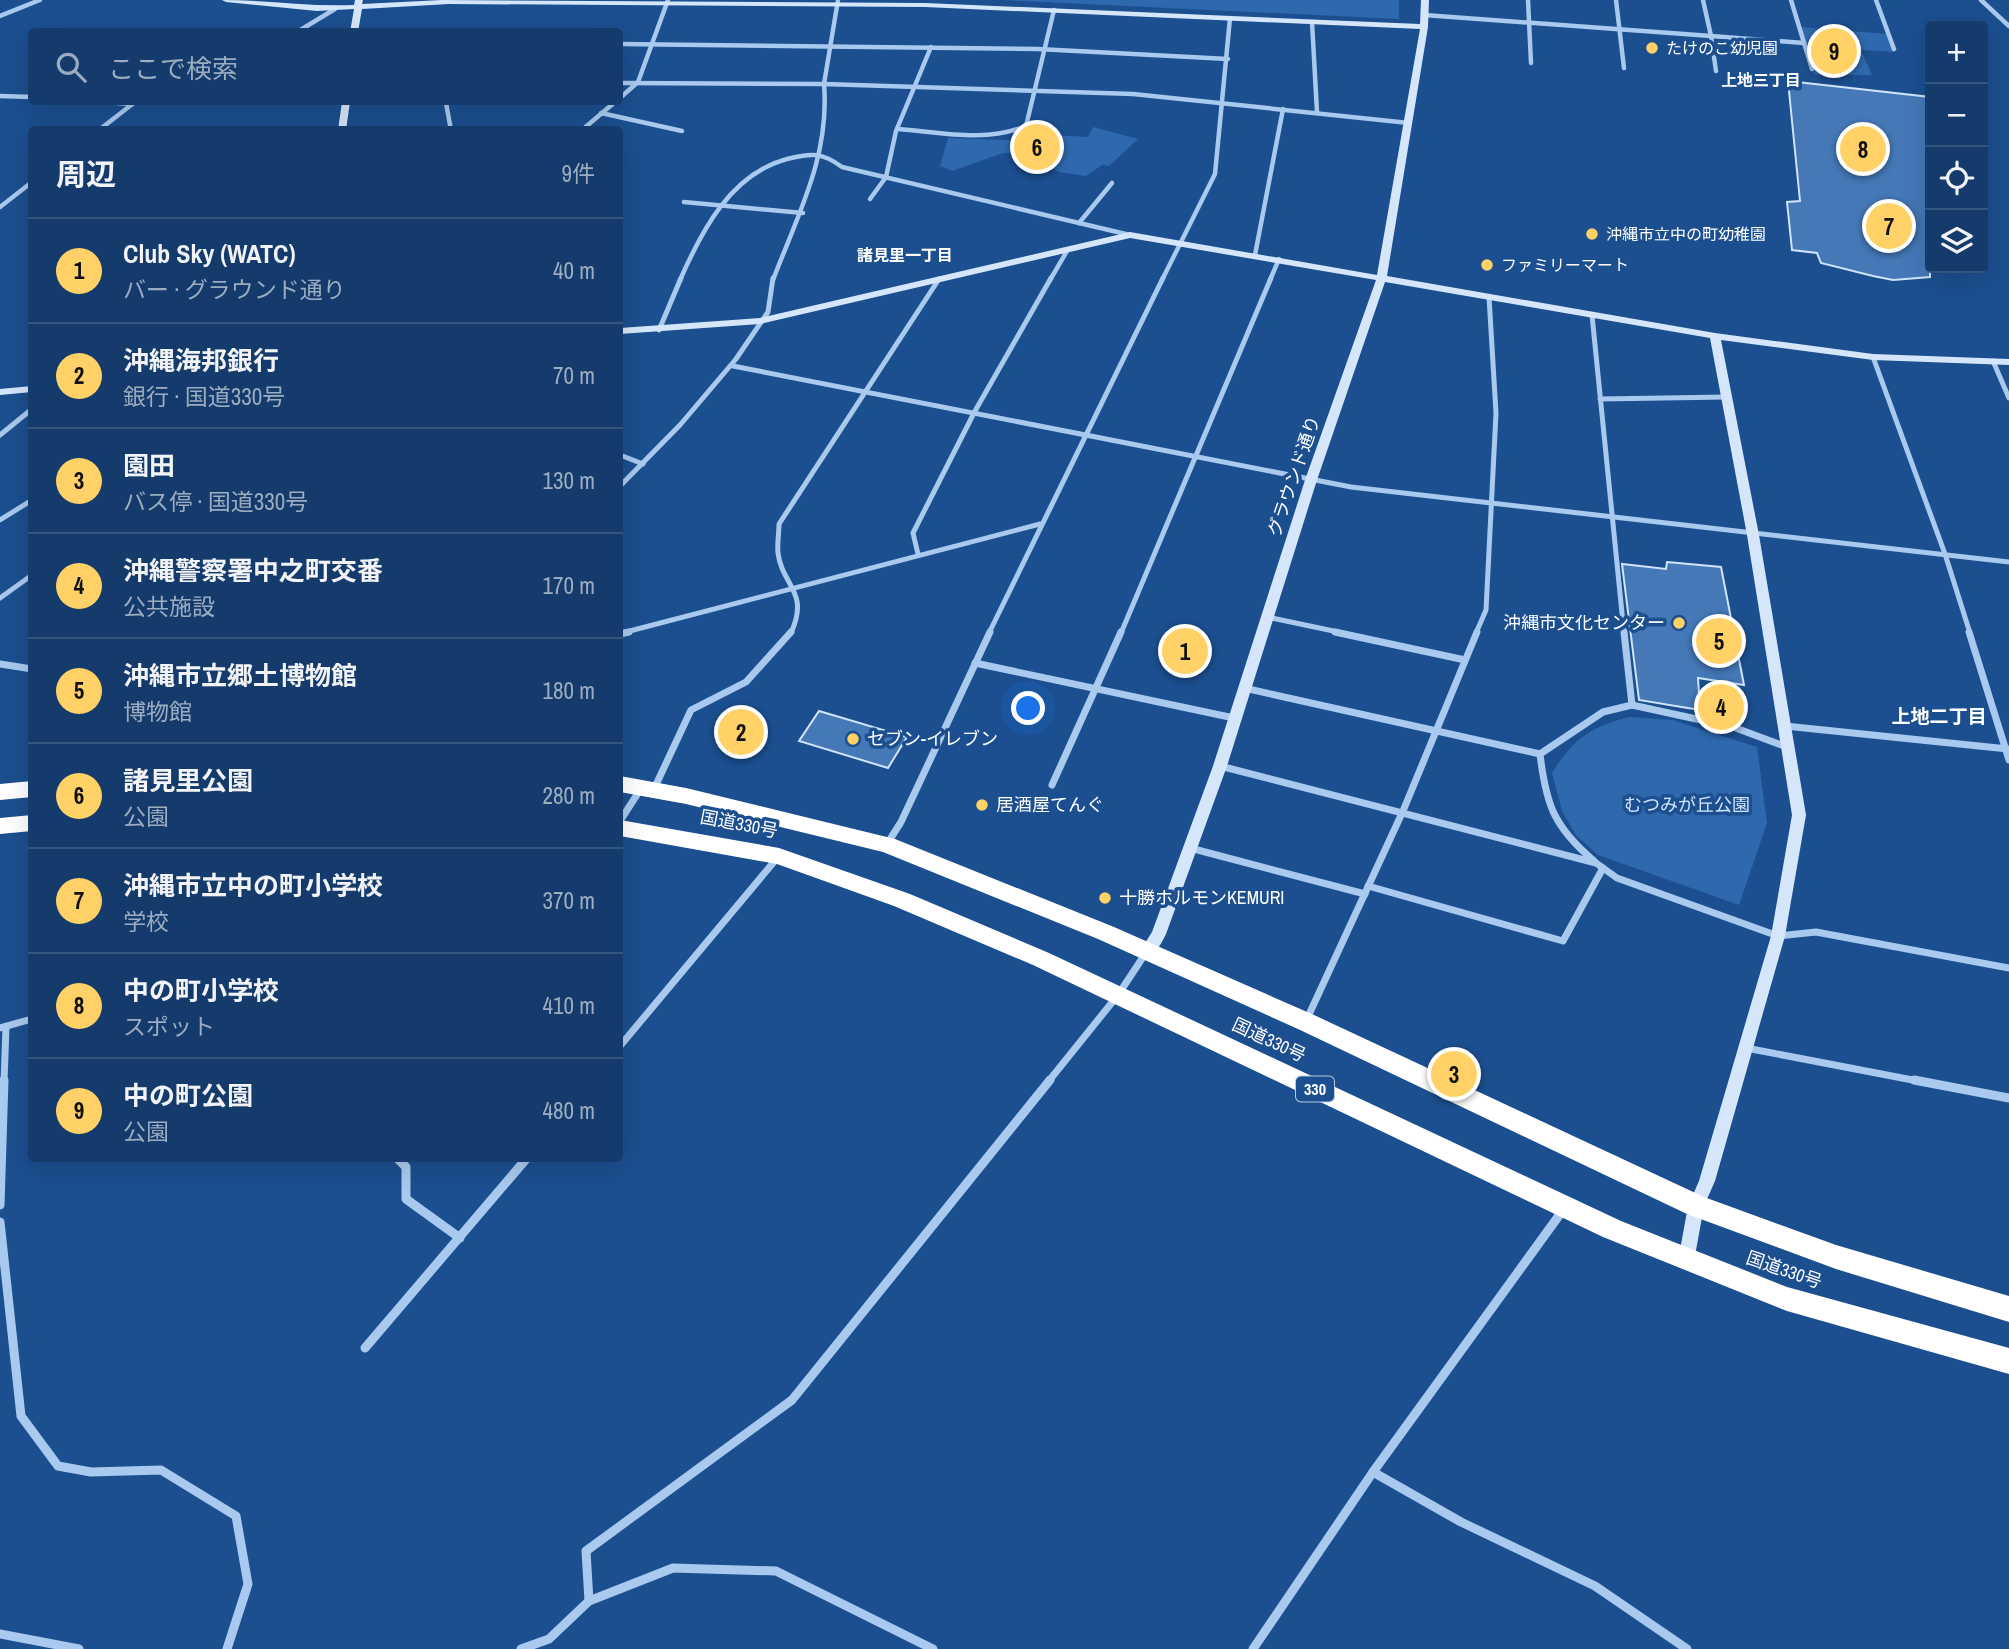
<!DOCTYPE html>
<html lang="ja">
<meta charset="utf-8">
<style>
:root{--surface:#143b6b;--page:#1d4271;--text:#f1f3f6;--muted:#9dadc1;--line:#33557e;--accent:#ffd166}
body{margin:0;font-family:"Archivo Narrow","Noto Sans JP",sans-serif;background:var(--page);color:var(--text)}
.controls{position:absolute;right:21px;top:21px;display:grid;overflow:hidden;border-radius:7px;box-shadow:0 7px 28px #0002}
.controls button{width:63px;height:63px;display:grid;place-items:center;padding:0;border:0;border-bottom:2px solid var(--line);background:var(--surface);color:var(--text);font:35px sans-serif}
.you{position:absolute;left:1029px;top:709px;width:24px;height:24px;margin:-18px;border:5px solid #fff;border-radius:50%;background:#1a73e8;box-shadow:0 0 0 10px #1a73e833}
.badge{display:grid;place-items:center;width:46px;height:46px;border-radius:50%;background:var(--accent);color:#111;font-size:23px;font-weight:700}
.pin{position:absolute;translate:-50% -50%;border:4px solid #fff;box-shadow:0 2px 7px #0006}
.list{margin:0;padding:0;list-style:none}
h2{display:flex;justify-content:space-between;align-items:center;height:91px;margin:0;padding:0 28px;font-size:30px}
h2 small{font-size:23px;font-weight:400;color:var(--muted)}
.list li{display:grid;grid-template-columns:46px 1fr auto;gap:21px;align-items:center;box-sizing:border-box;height:105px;padding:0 28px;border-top:2px solid var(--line)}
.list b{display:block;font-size:26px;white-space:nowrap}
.list p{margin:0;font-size:23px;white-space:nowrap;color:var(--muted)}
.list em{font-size:23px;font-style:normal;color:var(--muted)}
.icon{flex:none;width:38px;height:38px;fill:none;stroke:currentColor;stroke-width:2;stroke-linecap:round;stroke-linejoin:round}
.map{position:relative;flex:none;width:2009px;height:1649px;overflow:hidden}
.search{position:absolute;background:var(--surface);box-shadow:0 7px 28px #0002;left:28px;top:28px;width:595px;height:77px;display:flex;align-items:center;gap:18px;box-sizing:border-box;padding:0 24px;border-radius:7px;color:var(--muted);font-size:26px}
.panel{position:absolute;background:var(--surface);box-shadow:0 7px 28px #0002;left:28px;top:126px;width:595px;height:1036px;border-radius:7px}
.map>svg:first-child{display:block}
</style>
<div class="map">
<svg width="2009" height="1649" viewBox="0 0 2009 1649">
<rect width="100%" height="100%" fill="#1b4f8f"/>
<g fill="#2e69ad">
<polygon points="1002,0 1399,0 1399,19"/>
<polygon points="1800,27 1888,34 1895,52 1861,50 1872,75 1814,75"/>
<polygon points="1093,127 1138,139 1109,166 1102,165 1086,176 1059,172 1024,154 1003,153 952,171 940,166 948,138 1029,141 1040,134 1088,137"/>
<path d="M1630,717L1672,720L1757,747L1767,823L1739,905L1598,855L1576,835L1562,811L1552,773C1573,739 1591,726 1630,717Z"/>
</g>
<g fill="#4478b7" stroke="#cfe3fa" stroke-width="2">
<polygon points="1788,81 1930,97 1930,277 1893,280 1873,276 1821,263 1817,253 1792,250 1787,202 1800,201"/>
<polygon points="1667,562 1721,567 1744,685 1698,678 1700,710 1639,700 1622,564 1666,569"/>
<polygon points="819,711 907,737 888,768 799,741"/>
</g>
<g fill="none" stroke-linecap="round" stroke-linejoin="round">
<g stroke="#a9c9ee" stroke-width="4.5">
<polyline points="1528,0 1531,63"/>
<polyline points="1616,0 1624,68"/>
<polyline points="1791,0 1812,69"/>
<polyline points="1876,0 1894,49"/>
<polyline points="1981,0 2009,26"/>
<polyline points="1424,15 1711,36 1703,0"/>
<polyline points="0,16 40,0"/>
<polyline points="1312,22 1317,112"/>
<polyline points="297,32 335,9"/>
<polyline points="620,44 1038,49 1228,59"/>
<polyline points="1716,71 1711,36 1804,43"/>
<polyline points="620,83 824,84 838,0"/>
<polyline points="0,96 32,97"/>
<polyline points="620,98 638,82 668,0"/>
<polyline points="103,102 132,104"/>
<polyline points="446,103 451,130"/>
<polyline points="601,113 682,131"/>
<path d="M898,129C940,132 985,143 1026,126L1054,10"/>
<polyline points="99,130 135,102"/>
<polyline points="582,130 615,102"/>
<polyline points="870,199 886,177 896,131 931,47"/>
<polyline points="684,202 803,213"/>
<polyline points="0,207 32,182"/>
<polyline points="1079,223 1112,183"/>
<polyline points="1255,255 1283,109"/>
<path d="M680,280C702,230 731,174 787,159C811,153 822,152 842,167L1130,235"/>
<path d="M773,280C798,214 830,156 824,84L1133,94L1409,123"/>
<polyline points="1050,280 1067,251"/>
<polyline points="1162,280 1215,174 1230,18"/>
<polyline points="1270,280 1279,259"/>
</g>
<g stroke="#a9c9ee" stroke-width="5">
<polyline points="1592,315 1624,633"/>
<polyline points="659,330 681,278"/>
<polyline points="1873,357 1945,554 1970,633"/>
<polyline points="1993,361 2009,398"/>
<polyline points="733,366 1351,487 2009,562"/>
<polyline points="1600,399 1727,397"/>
<polyline points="0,435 32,409"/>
<polyline points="620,455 643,464"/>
<polyline points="620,486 680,425 736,359 768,312 773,278"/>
<polyline points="0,520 32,500"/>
<polyline points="918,554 913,533 975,411 1051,278"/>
<polyline points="0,598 32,575"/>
<polyline points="1267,617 1343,633"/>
<polyline points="622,633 1040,524"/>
<path d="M791,633C810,591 782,586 778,553C777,544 779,533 779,524L939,279"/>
<polyline points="989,633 1163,278"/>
<polyline points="1121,633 1271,278"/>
<polyline points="1476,633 1486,610 1496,413 1489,297"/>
</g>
<g stroke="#a9c9ee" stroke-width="7">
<polyline points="1335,632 1465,660"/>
<polyline points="1969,632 2009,760"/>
<polyline points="620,634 629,632"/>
<polyline points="975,663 1234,718"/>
<polyline points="0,664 32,669"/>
<path d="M1244,688L1540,754C1546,805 1554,827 1594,861"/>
<polyline points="1632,705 1733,727 1787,747"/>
<polyline points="1785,726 2008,749"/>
<polyline points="1540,754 1603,712 1632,705 1624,632"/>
<polyline points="1220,766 1596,863 1617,878 1778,936 1816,932 2009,968"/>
<polyline points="1052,785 1121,632"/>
<polyline points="654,789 691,710 746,682 791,632"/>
<polyline points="620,821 640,790"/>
<polyline points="887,844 901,822 990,632"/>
<polyline points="1190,848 1365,894"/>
<polyline points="1368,886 1563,941 1603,868"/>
<polyline points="1306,1021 1403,811 1477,632"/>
<polyline points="0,1028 32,1019"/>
<polyline points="620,1046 778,857"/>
<polyline points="1746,1048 1923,1082"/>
<polyline points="4,1082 6,1027"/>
<polyline points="1048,1082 1118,995 1147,951"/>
</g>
<g stroke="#a9c9ee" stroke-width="9">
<polyline points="1914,1080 2009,1098"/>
<polyline points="397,1158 406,1167 406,1199 460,1238"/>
<polyline points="0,1205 4,1080"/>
<polyline points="0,1222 21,1416 58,1466 91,1472 161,1470 236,1516 248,1584 227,1649"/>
<polyline points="365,1348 527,1158"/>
<polyline points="1373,1472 1461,1522 1595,1586 1687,1649"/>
<polyline points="589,1601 586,1551 792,1400 1050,1080"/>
<polyline points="0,1634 79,1649"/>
<polyline points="521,1649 549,1639 589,1601 673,1568 776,1571 933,1649"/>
<polyline points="1253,1649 1373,1472 1563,1210"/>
</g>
<g fill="#d6e6fa" fill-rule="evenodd">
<path d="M222,0C267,0 309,7 354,5L355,0H363L362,4L442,0L925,3L1420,24L1421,0H1429L1428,27L1387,276L1715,333L1873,354L2009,359V365L1873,360L1721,340L1759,535L1806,815L1785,936L1715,1181L1704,1206L1693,1267L1687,1269L1681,1267L1678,1261L1688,1206L1699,1181L1771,936L1792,815L1747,535L1710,338L1385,282L1317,480L1227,766L1166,934C1161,944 1154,959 1142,955L1140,951L1152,932L1213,766L1305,480L1376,280L1130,238L760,324L620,334V328L760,318L1130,232L1377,275L1420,29L925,7L449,4L362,9L358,32H350L354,9L317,11L226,2Z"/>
<polygon points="342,102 350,102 346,130 338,130"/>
<polygon points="32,386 32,392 0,395 0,389"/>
</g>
<g fill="#fff" fill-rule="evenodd">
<polygon points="620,776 686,788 895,839 1114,927 1314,1015 1704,1197 1836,1245 2009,1296 2009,1322 1836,1269 1687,1214 1298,1029 1098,939 883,852 686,804 620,792"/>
<polygon points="32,781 32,797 0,800 0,784"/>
<polygon points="32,815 32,831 0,834 0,818"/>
<polygon points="620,820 779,848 910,894 1049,953 1621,1221 1787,1287 2009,1348 2009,1374 1787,1311 1603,1237 1033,965 894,906 777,864 620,836"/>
</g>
</g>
<g fill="#ffd166" stroke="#1b4f8f" stroke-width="2.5">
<circle cx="1652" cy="48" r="7"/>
<circle cx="1592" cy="234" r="7"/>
<circle cx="1487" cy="265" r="7"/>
<circle cx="1679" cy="623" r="7"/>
<circle cx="853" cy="739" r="7"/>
<circle cx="982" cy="805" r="7"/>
<circle cx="1105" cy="898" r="7"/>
</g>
<g text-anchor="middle" stroke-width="7" stroke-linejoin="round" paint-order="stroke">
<g font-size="16" fill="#fff" stroke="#1b4f8f" text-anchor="start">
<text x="1666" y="54">たけのこ幼児園</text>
<text x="1606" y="240">沖縄市立中の町幼稚園</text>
<text x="1501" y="271">ファミリーマート</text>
</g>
<g font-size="16" font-weight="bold" fill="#fff" stroke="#1b4f8f">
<text x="1761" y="86">上地三丁目</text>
<text x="905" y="261">諸見里一丁目</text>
</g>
<rect fill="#1b4f8f" stroke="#bbcadd" stroke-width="2" x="1296" y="1076.5" width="38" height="25" rx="5"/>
<g font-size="16" font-weight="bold" fill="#fff">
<text x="1315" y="1095">330</text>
</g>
<g font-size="18" fill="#fff" stroke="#1b4f8f">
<text transform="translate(1294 476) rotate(-71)" y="6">グラウンド通り</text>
<text transform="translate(739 824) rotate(11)" y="6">国道330号</text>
<text transform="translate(1269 1040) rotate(25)" y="6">国道330号</text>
<text transform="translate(1784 1270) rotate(19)" y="6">国道330号</text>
</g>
<g font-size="18" fill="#fff" stroke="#1b4f8f" text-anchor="start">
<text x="1665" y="629" text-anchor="end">沖縄市文化センター</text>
<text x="867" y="745">セブン-イレブン</text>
<text x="996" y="811">居酒屋てんぐ</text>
<text x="1119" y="904">十勝ホルモンKEMURI</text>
</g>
<g font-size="18" fill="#cfe3fa" stroke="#1b4f8f">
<text x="1687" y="811">むつみが丘公園</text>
</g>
<g font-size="19" font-weight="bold" fill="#fff" stroke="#1b4f8f">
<text x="1939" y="723">上地二丁目</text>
</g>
</g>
</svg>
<div class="controls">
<button>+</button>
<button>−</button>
<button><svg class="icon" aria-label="locate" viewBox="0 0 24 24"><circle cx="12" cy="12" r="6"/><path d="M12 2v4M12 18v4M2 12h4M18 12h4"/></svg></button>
<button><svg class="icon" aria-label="layers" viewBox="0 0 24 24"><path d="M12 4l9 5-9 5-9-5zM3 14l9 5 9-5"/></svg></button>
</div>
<div class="you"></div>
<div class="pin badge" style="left:1185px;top:651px">1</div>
<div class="pin badge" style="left:741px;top:732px">2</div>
<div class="pin badge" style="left:1454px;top:1074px">3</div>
<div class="pin badge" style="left:1721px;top:707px">4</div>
<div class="pin badge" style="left:1719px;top:641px">5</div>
<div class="pin badge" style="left:1037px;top:147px">6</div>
<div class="pin badge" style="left:1889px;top:226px">7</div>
<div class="pin badge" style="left:1863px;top:149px">8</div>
<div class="pin badge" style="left:1834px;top:51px">9</div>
<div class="search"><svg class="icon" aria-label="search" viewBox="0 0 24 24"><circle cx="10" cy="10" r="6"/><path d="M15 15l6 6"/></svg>ここで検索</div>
<section class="panel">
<h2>周辺<small>9件</small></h2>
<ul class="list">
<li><span class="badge">1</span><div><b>Club Sky (WATC)</b><p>バー · グラウンド通り</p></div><em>40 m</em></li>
<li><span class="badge">2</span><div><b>沖縄海邦銀行</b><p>銀行 · 国道330号</p></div><em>70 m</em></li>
<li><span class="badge">3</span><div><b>園田</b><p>バス停 · 国道330号</p></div><em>130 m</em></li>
<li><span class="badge">4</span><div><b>沖縄警察署中之町交番</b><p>公共施設</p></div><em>170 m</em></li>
<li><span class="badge">5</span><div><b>沖縄市立郷土博物館</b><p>博物館</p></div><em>180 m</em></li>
<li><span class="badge">6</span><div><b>諸見里公園</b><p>公園</p></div><em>280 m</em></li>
<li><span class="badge">7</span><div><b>沖縄市立中の町小学校</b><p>学校</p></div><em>370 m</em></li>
<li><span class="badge">8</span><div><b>中の町小学校</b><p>スポット</p></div><em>410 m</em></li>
<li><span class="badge">9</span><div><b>中の町公園</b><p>公園</p></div><em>480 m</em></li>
</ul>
</section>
</div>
